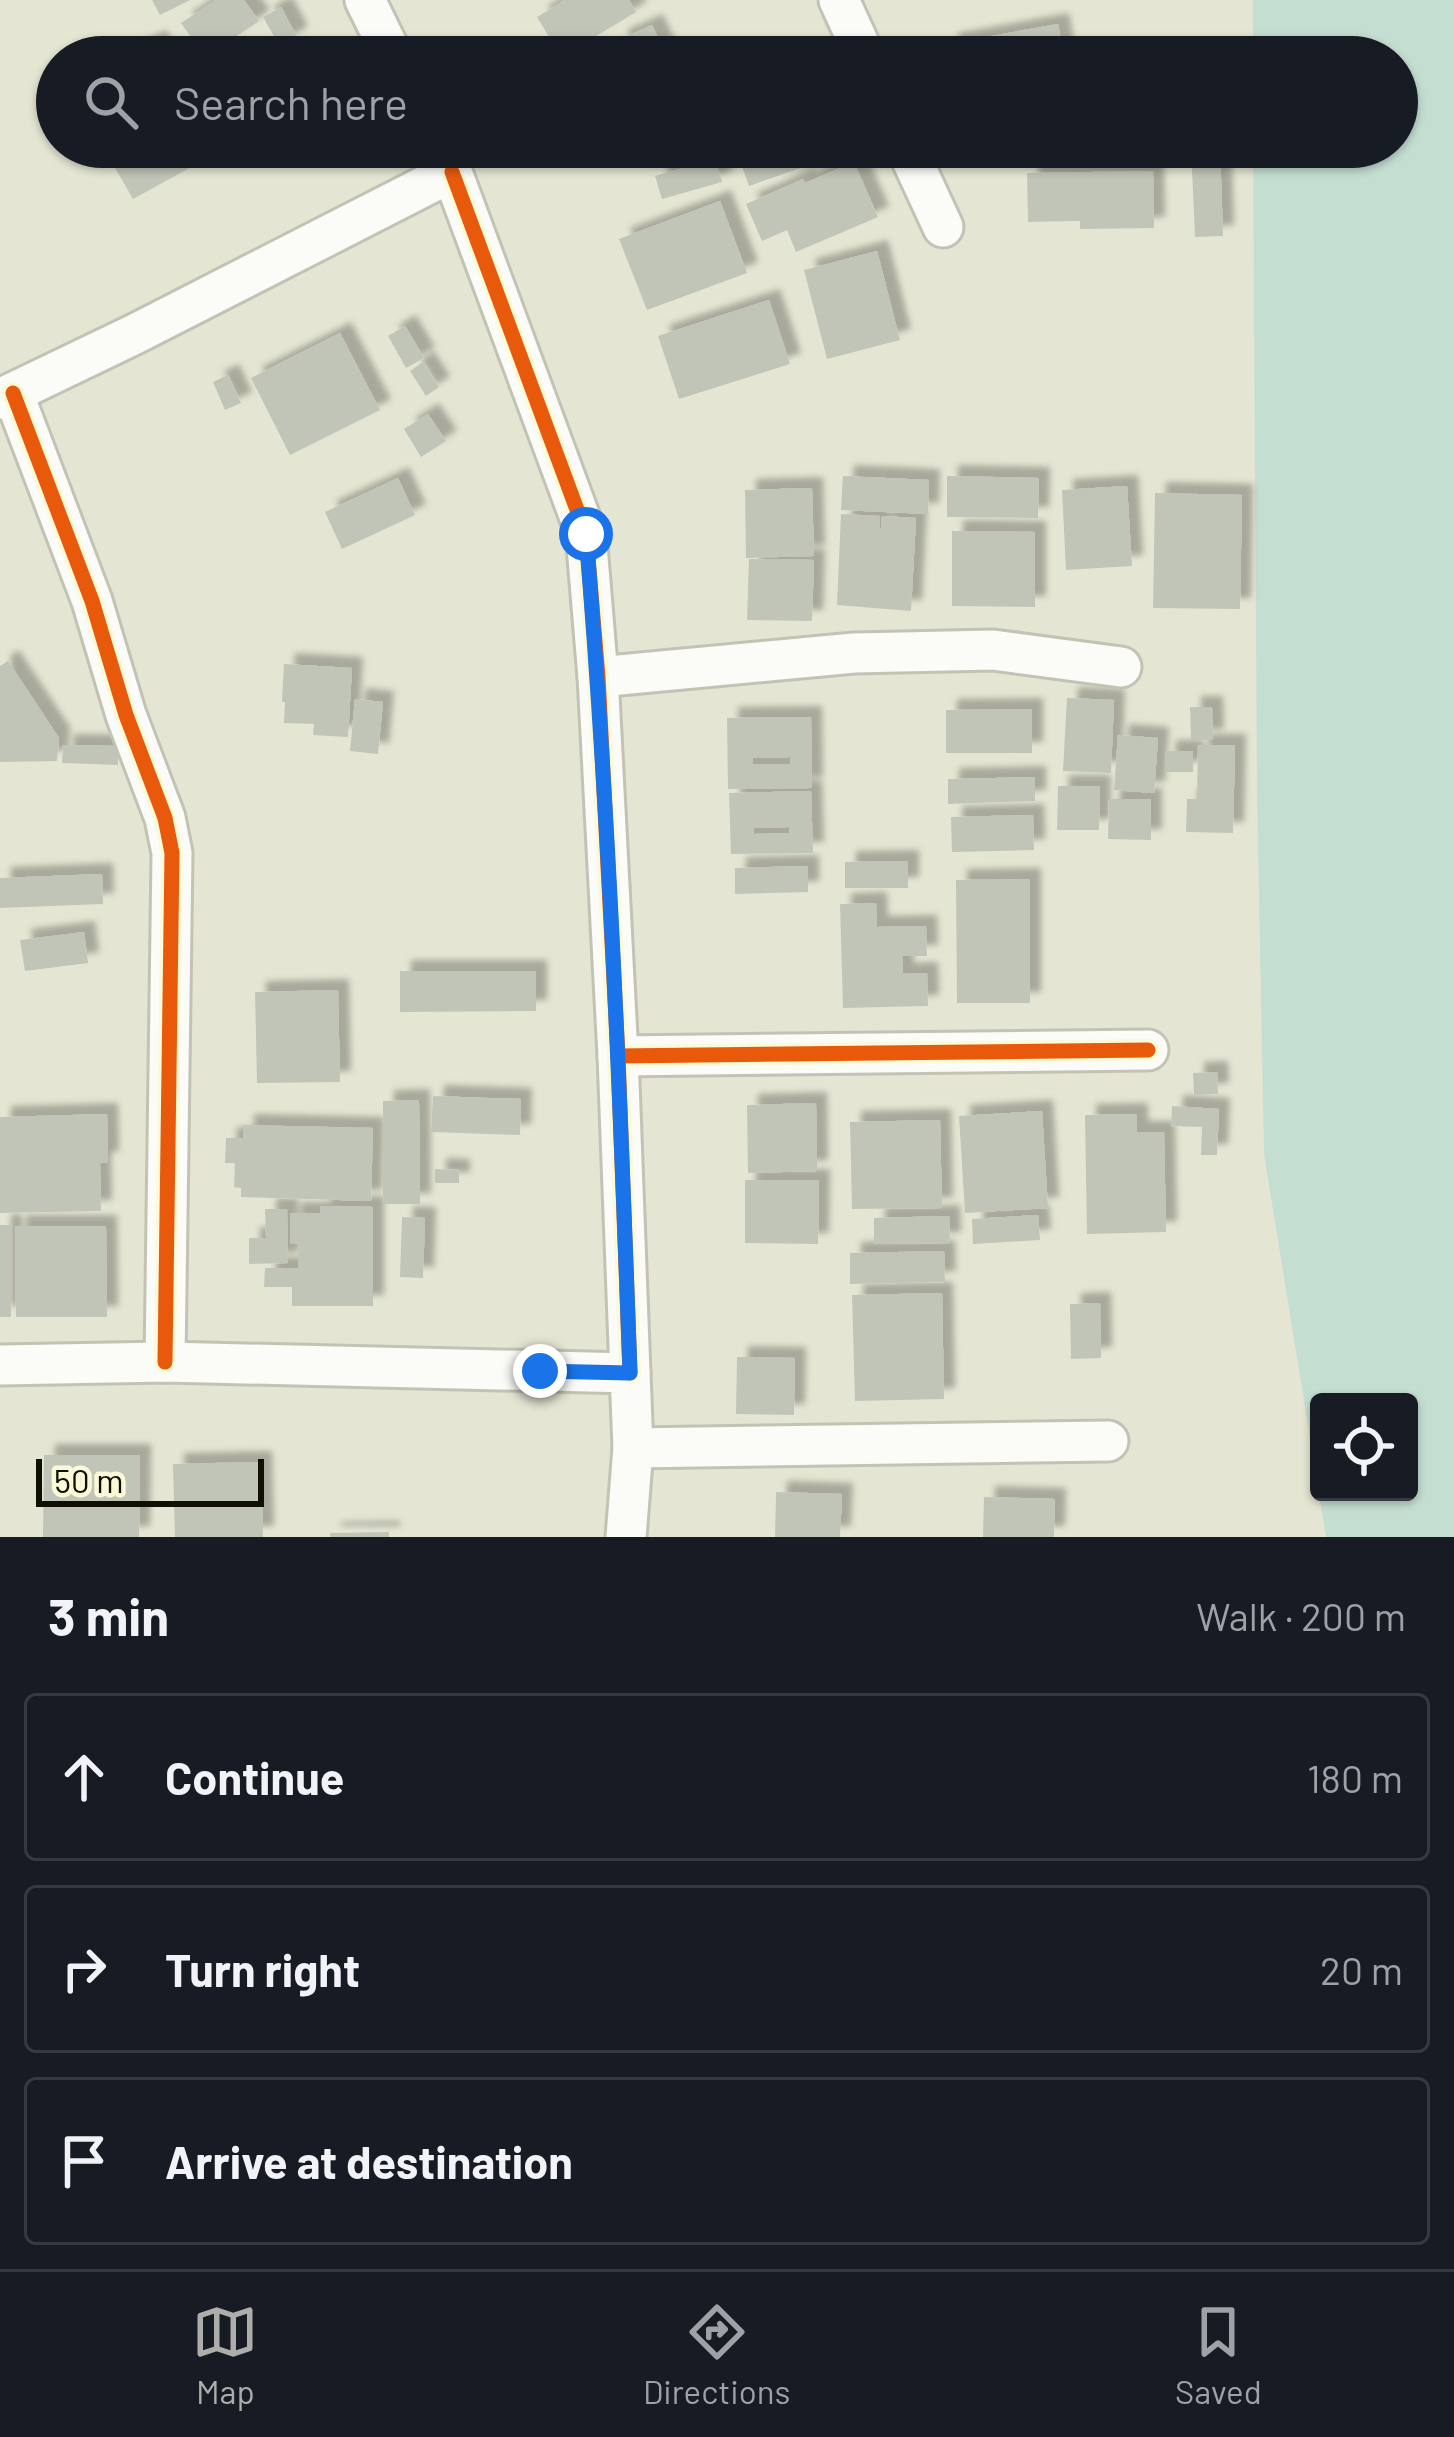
<!DOCTYPE html>
<meta charset="utf-8">
<style>
:root{--surface:#171b24;--page:#242831;--text:#f1f3f6;--muted:#9ea1a6;--line:#363941;--accent:#adaeaa}
body{margin:0;font-family:Barlow,sans-serif;background:var(--page);color:var(--text)}
.controls{position:absolute;right:36px;bottom:36px;display:grid;overflow:hidden;border-radius:12px;box-shadow:0 3px 9px #0004}
.controls button{width:108px;height:108px;display:grid;place-items:center;padding:0;border:0;border-bottom:3px solid var(--line);background:var(--surface);color:var(--text);font:60px sans-serif}
.scale{position:absolute;left:36px;bottom:30px;width:228px;box-sizing:border-box;padding-left:12px;border:6px solid #0f0f04;border-top:0;font-size:33px;line-height:42px;white-space:nowrap;color:#0f0f04;-webkit-text-stroke:9px #fafad8;paint-order:stroke}
.stop{position:absolute;width:36px;height:36px;margin:-27px;border:9px solid #1a73e8;border-radius:50%;background:#fff}
.stop.end{background:#1a73e8;border-color:#fff;box-shadow:0 3px 12px #0008}
.list{margin:0;padding:0;list-style:none}
h2{display:flex;justify-content:space-between;align-items:center;height:156px;margin:0;padding:0 48px;font-size:51px}
h2 small{font-size:39px;font-weight:400;color:var(--muted)}
.list li{display:grid;grid-template-columns:78px 1fr auto;gap:36px;align-items:center;box-sizing:border-box;height:168px;margin:0 24px 24px;padding:0 24px;border:3px solid var(--line);border-radius:12px}
.list b{display:block;font-size:45px;white-space:nowrap}
.list em{font-size:39px;font-style:normal;color:var(--muted)}
.icon{flex:none;width:66px;height:66px;fill:none;stroke:currentColor;stroke-width:2;stroke-linecap:round;stroke-linejoin:round}
.map{position:relative;flex:none;width:1454px;height:1537px;overflow:hidden}
.search{position:absolute;background:var(--surface);box-shadow:0 3px 9px #0004;left:36px;right:36px;top:36px;height:132px;display:flex;align-items:center;gap:30px;box-sizing:border-box;padding:0 42px;border-radius:66px;color:var(--muted);font-size:45px}
.sheet{height:732px;background:var(--surface)}
nav{display:flex;justify-content:space-around;align-items:center;box-sizing:border-box;height:168px;border-top:3px solid var(--line);background:var(--surface);font-size:33px;color:var(--muted)}
nav a{display:grid;justify-items:center;gap:6px}
nav .on{color:var(--accent)}
.map>svg:first-child{display:block}
</style>
<div class="map">
<svg width="1454" height="1537" viewBox="0 0 1454 1537">
<defs>
<filter id="shadow"><feDropShadow dx="11" dy="-11" stdDeviation="3" flood-color="#0004"/></filter>
</defs>
<rect width="100%" height="100%" fill="#e5e5d3"/>
<path fill="#c4dfd1" fill-rule="evenodd" d="M1253,0H1454V1537H1326L1264,1154L1257,792L1253,147H1397V57H1253ZM1319,1402H1409V1492H1319Z"/>
<g fill="#c1c5b8" fill-rule="evenodd" filter="url(#shadow)">
<polygon points="152,0 190,0 160,15"/>
<polygon points="216,0 244,0 259,21 205,57 181,23"/>
<polygon points="565,0 629,0 636,12 561,57 537,17"/>
<polygon points="281,7 297,37 280,47 263,17"/>
<polygon points="1058,24 1064,57 950,57 947,44"/>
<polygon points="652,25 667,57 624,57 616,41"/>
<polygon points="156,41 163,57 121,57"/>
<polygon points="103,147 206,147 211,156 133,199"/>
<polygon points="735,147 806,147 812,164 749,186"/>
<polygon points="1191,147 1220,147 1223,236 1195,237"/>
<polygon points="715,159 722,182 662,199 655,176"/>
<polygon points="854,162 878,217 796,252 787,230 762,241 746,204 803,179 805,183"/>
<polygon points="1153,171 1154,228 1080,229 1080,221 1028,222 1027,173"/>
<polygon points="720,201 747,273 647,310 619,239"/>
<polygon points="877,251 900,340 827,359 804,270"/>
<polygon points="769,300 790,364 679,399 658,336"/>
<polygon points="405,326 424,358 406,368 388,336"/>
<polygon points="340,333 380,410 290,455 251,378"/>
<polygon points="423,362 439,387 426,396 410,371"/>
<polygon points="228,375 241,403 225,410 213,382"/>
<polygon points="428,414 446,441 421,457 404,429"/>
<polygon points="843,476 929,480 928,514 841,510"/>
<polygon points="947,476 1039,478 1038,518 947,517"/>
<polygon points="398,478 415,515 342,549 325,512"/>
<polygon points="1127,486 1132,566 1066,570 1062,490"/>
<polygon points="812,488 814,556 746,558 745,490"/>
<polygon points="1155,493 1242,495 1240,609 1153,608"/>
<polygon points="841,514 880,516 879,550 882,516 916,518 911,611 837,605"/>
<polygon points="952,531 1035,532 1035,607 952,606"/>
<polygon points="749,559 814,560 812,621 747,620"/>
<polygon points="8,661 59,738 57,761 0,762 0,666"/>
<polygon points="284,664 352,668 348,737 313,735 314,724 284,723 285,702 282,702"/>
<polygon points="1067,698 1114,700 1111,773 1063,771"/>
<polygon points="355,699 383,702 378,754 350,751"/>
<polygon points="1190,707 1212,707 1213,740 1191,740"/>
<polygon points="1032,709 1032,753 946,753 946,710"/>
<path d="M811,717L812,788L728,789L727,718ZM790,757V764H752L753,758Z"/>
<polygon points="1118,735 1158,738 1154,793 1114,790"/>
<polygon points="63,745 118,746 118,765 62,763"/>
<polygon points="1198,745 1235,745 1233,833 1186,832 1187,799 1197,799"/>
<rect x="1165" y="751" width="28" height="21"/>
<polygon points="1035,777 1035,801 948,804 948,779"/>
<polygon points="1058,786 1100,786 1099,830 1057,830"/>
<path d="M811,791L813,853L731,854L729,793ZM789,827V833L754,834L753,828Z"/>
<polygon points="1109,799 1151,799 1151,840 1108,839"/>
<polygon points="1033,815 1034,850 952,852 951,817"/>
<polygon points="908,861 908,888 845,888 845,862"/>
<polygon points="808,866 808,892 735,894 735,868"/>
<polygon points="102,874 103,904 0,908 0,878"/>
<polygon points="1030,879 1030,1003 957,1003 956,880"/>
<polygon points="876,903 877,927 926,926 927,956 902,956 903,974 927,973 928,1006 843,1008 840,904"/>
<polygon points="84,932 88,963 25,971 20,940"/>
<polygon points="400,971 536,971 536,1011 400,1012"/>
<polygon points="338,990 340,1082 257,1083 255,992"/>
<polygon points="1217,1072 1218,1094 1194,1095 1193,1073"/>
<polygon points="433,1096 521,1099 520,1135 431,1132"/>
<polygon points="419,1100 420,1204 383,1204 383,1101"/>
<polygon points="816,1103 817,1171 748,1173 747,1105"/>
<polygon points="1172,1106 1219,1109 1217,1155 1201,1155 1202,1127 1171,1126"/>
<polygon points="1042,1111 1048,1208 965,1213 959,1116"/>
<polygon points="107,1114 108,1162 100,1163 101,1211 0,1213 0,1117"/>
<polygon points="1137,1114 1137,1132 1164,1132 1166,1232 1087,1234 1085,1115"/>
<polygon points="940,1120 942,1208 852,1209 850,1122"/>
<polygon points="243,1125 373,1128 371,1201 241,1197 241,1188 234,1187 235,1163 225,1163 226,1138 243,1138"/>
<polygon points="435,1169 459,1170 459,1183 435,1183"/>
<polygon points="745,1180 819,1180 818,1244 745,1243"/>
<polygon points="320,1206 373,1207 373,1306 292,1306 292,1287 264,1287 265,1268 298,1268 298,1244 290,1244 290,1213 320,1213"/>
<polygon points="265,1209 287,1209 288,1263 249,1264 249,1238 266,1238"/>
<polygon points="1038,1215 1040,1240 973,1244 972,1219"/>
<polygon points="949,1216 950,1243 874,1244 874,1218"/>
<polygon points="402,1217 425,1218 423,1278 400,1277"/>
<rect x="0" y="1225" width="11" height="92"/>
<polygon points="15,1226 106,1226 107,1317 16,1317"/>
<polygon points="944,1251 945,1282 850,1284 850,1253"/>
<polygon points="942,1293 944,1399 855,1401 852,1295"/>
<polygon points="1100,1303 1101,1358 1071,1359 1070,1304"/>
<polygon points="737,1357 795,1358 794,1415 736,1414"/>
<polygon points="44,1455 140,1455 139,1537 43,1537"/>
<polygon points="261,1462 263,1537 175,1537 173,1464"/>
<polygon points="776,1492 842,1494 840,1537 775,1537"/>
<polygon points="984,1497 1055,1499 1054,1537 983,1537"/>
<polygon points="389,1532 389,1537 330,1537 330,1533"/>
</g>
<g fill="none" stroke-linecap="round" stroke-linejoin="round">
<defs>
<g id="minor">
<polyline points="365,0 393,57"/>
<polyline points="839,0 865,57"/>
<polyline points="906,147 943,227"/>
<polyline points="452,172 586,534 598,677 618,1056 630,1373"/>
<polyline points="13,393 92,601 126,715 165,818 172,853 165,1362"/>
<polyline points="0,399 135,334 452,172 440,147"/>
<polyline points="598,677 854,653 993,650 1121,667"/>
<polyline points="618,1056 1148,1050"/>
<polyline points="0,1365 165,1362 630,1373 633,1448 626,1537"/>
<polyline points="633,1448 1108,1441"/>
</g>
</defs>
<use href="#minor" stroke="#c3c3b5" stroke-width="45"/>
<use href="#minor" stroke="#fbfbf8" stroke-width="39"/>
<defs>
<g id="cycleway">
<polyline points="452,172 586,534 598,677 618,1056 630,1373"/>
<polyline points="13,393 92,601 126,715 165,818 172,853 165,1362"/>
<polyline points="618,1056 1148,1050"/>
</g>
</defs>
<use href="#cycleway" stroke="#fafad8" stroke-width="22"/>
<use href="#cycleway" stroke="#e8590c" stroke-width="15"/>
</g>
<g fill="none" stroke-linecap="round" stroke-linejoin="round">
<path stroke="#1a73e8" stroke-width="15" d="M540,1371L630,1373C620,1093 609,813 586,534"/>
</g>
</svg>
<div class="controls">
<button><svg class="icon" aria-label="locate" viewBox="0 0 24 24"><circle cx="12" cy="12" r="6"/><path d="M12 2v4M12 18v4M2 12h4M18 12h4"/></svg></button>
</div>
<div class="scale">50 m</div>
<div class="stop" style="left:586px;top:534px"></div>
<div class="stop end" style="left:540px;top:1371px"></div>
<div class="search"><svg class="icon" aria-label="search" viewBox="0 0 24 24"><circle cx="10" cy="10" r="6"/><path d="M15 15l6 6"/></svg>Search here</div>
</div>
<section class="sheet">
<h2>3 min<small>Walk · 200 m</small></h2>
<ul class="list">
<li><svg class="icon" aria-label="ahead" viewBox="0 0 24 24"><path d="M12 20V5M6 11l6-6 6 6"/></svg><div><b>Continue</b></div><em>180 m</em></li>
<li><svg class="icon" aria-label="right" viewBox="0 0 24 24"><path d="M7 20v-9h11M14 6l5 5-5 5"/></svg><div><b>Turn right</b></div><em>20 m</em></li>
<li><svg class="icon" aria-label="arrive" viewBox="0 0 24 24"><path d="M6 21V4h12l-3 4 3 4H6"/></svg><div><b>Arrive at destination</b></div></li>
</ul>
</section>
<nav>
<a class="on"><svg class="icon" aria-label="map" viewBox="0 0 24 24"><path d="M3 6l6-2 6 2 6-2v14l-6 2-6-2-6 2zM9 4v14M15 6v14"/></svg>Map</a>
<a><svg class="icon" aria-label="directions" viewBox="0 0 24 24"><path d="M12 3l9 9-9 9-9-9zM9 14v-3h6M13 9l2 2-2 2"/></svg>Directions</a>
<a><svg class="icon" aria-label="saved" viewBox="0 0 24 24"><path d="M7 4h10v16l-5-4-5 4z"/></svg>Saved</a>
</nav>
